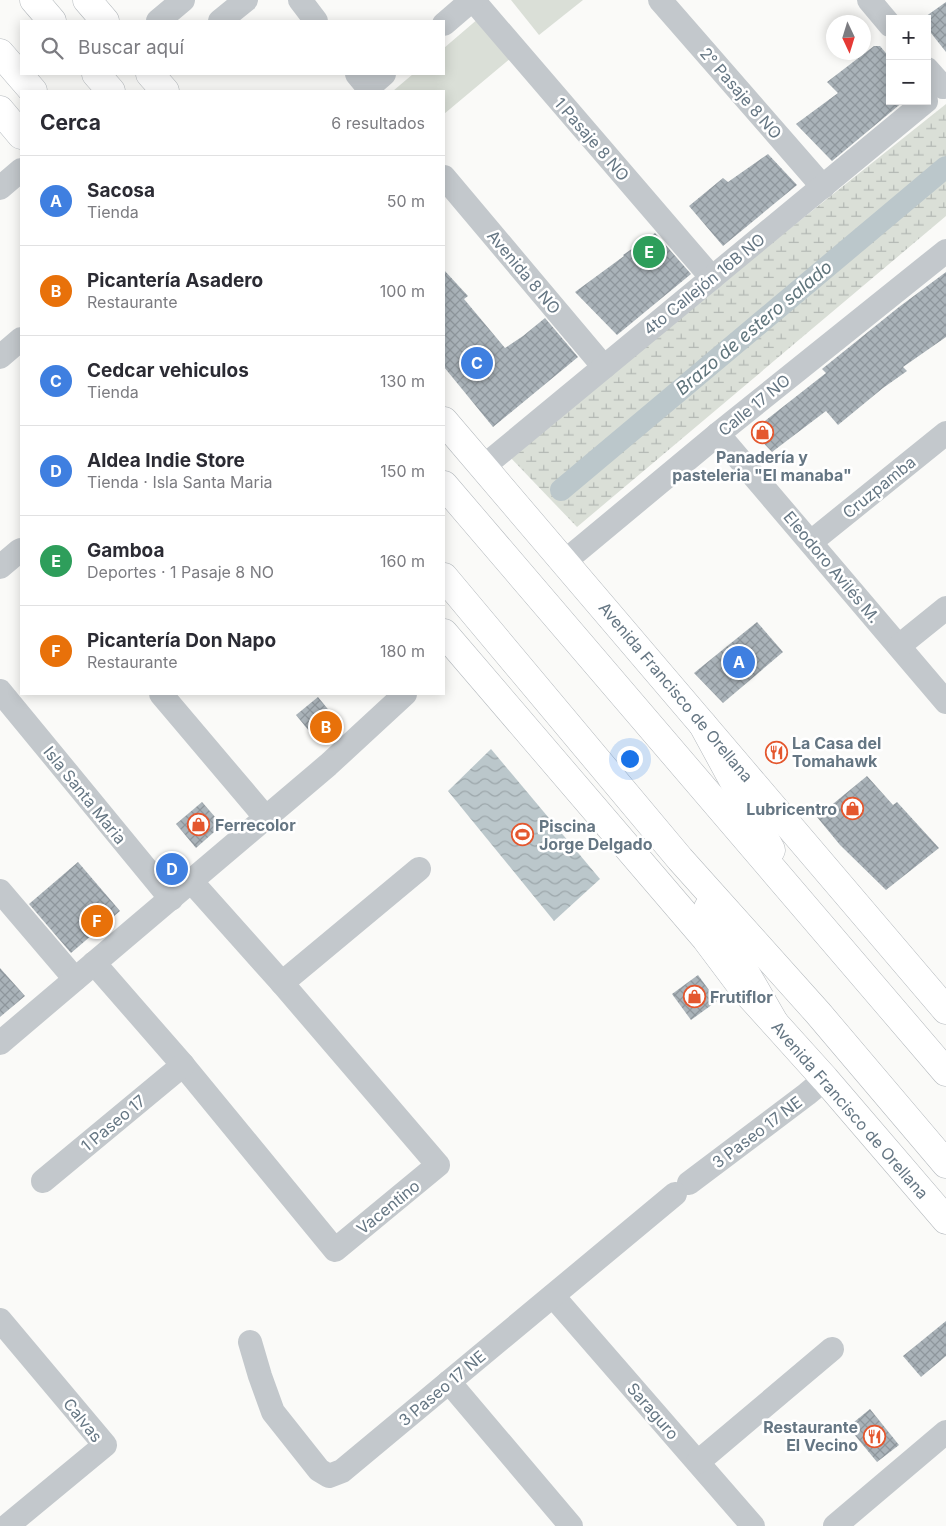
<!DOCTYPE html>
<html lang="es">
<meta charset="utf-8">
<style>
:root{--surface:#fff;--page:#f7f7f7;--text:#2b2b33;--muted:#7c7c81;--line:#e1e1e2;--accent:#e4572e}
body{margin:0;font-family:Inter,sans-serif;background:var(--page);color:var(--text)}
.controls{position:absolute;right:15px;top:15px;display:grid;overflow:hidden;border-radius:0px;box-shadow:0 2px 12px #0003}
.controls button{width:45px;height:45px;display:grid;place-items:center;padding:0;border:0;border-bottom:1px solid var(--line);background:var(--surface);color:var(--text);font:25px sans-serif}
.compass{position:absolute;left:826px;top:15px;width:45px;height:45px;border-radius:50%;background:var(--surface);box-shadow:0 2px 12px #0003;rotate:176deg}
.you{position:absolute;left:629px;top:758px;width:18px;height:18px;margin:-12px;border:4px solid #fff;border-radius:50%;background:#1a73e8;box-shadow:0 0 0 8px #1a73e833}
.badge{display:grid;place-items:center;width:32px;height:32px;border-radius:50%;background:var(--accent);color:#fff;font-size:16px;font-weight:700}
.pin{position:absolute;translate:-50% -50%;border:2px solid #fff;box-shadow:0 1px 5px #0006}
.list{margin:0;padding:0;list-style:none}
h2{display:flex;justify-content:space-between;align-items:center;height:65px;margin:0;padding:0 20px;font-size:21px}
h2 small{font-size:16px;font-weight:400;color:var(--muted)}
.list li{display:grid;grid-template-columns:32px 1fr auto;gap:15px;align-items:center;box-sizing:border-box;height:90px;padding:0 20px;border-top:1px solid var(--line)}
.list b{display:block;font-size:19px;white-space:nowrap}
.list p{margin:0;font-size:16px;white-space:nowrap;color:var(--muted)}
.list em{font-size:16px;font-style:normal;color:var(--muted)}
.icon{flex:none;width:28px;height:28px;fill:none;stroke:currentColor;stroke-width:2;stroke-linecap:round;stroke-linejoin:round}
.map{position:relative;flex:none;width:946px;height:1526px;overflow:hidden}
.search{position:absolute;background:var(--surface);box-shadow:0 2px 12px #0003;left:20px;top:20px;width:425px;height:55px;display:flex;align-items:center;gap:12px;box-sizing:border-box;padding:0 18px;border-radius:0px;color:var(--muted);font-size:19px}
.panel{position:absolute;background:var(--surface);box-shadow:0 2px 12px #0003;left:20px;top:90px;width:425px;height:605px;border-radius:0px}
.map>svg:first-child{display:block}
</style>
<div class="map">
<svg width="946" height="1526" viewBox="0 0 946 1526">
<defs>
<pattern id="wetland-marsh" width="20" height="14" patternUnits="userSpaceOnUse" patternTransform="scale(1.25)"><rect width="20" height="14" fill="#dadfd7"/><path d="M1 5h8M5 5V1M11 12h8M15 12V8" fill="none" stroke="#b4b9b4"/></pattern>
<pattern id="water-waves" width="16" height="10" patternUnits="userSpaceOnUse" patternTransform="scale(1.25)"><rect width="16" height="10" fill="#bbc7cb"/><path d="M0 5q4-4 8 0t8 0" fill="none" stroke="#9ca6aa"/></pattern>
<pattern id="building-cross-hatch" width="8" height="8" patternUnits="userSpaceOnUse" patternTransform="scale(1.25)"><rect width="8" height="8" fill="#aab3b9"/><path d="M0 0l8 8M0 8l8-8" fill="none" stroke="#8e969c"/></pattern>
</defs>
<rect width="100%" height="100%" fill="#fafaf8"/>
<polygon fill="url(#wetland-marsh)" points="946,104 946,216 577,527 507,454"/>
<g fill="#dadfd7">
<polygon points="511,0 583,0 539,35"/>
<polygon points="479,18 512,57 444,114 444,91 393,91 413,74 444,74 444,48"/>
</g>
<polygon fill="url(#water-waves)" points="491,749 600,879 554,921 448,791"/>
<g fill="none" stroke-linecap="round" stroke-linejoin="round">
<polyline stroke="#bbc7cb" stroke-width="22" points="561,490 946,167"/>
</g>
<g fill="url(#building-cross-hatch)">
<polygon points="946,2 946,52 927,28 927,19 922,19"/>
<polygon points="874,46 880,46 890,58 890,101 904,101 832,161 796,124 838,93 827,82"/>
<polygon points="768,154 797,185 723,246 689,206 723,178 728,182"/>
<polygon points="655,233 691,274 617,335 575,292 624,256 623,255"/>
<polygon points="444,270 468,296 464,299 505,348 523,336 545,318 578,357 493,427 444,367"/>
<polygon points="946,272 946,337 903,367 907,371 883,388 838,425 826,411 772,452 752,431 826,373 822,369 899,307"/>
<polygon points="757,622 783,652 723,703 694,673"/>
<polygon points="318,697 340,724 318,742 296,715"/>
<polygon points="867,776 893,805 897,802 939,848 886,890 840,845 817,817"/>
<polygon points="202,802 222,825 196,848 176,824"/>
<polygon points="78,862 120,911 71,953 29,904"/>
<polygon points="0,968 25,996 0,1017"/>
<polygon points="698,975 717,1001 691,1020 672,994"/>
<polygon points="946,1321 946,1356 921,1377 903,1356"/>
<polygon points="870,1409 899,1445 877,1462 848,1427"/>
</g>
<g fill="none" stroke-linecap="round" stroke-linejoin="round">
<defs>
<g id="major">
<polyline points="87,0 105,21"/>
<polyline points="150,74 165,91"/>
<polyline points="0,110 21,135"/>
<polyline points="444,421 946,1010"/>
<polyline points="444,633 706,939 742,987 825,1079 946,1220"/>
</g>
<g id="highway">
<polyline points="34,0 52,21"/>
<polyline points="0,53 33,91"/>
<polyline points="96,74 111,91"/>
<polyline points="444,485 946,1072"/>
<polyline points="444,577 680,859 818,1013 946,1164"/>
<polyline points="703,725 771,850"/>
<polyline points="708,908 774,1022"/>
</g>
</defs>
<use href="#major" stroke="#b5babe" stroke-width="29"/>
<use href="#highway" stroke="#b4b9bd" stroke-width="29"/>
<g stroke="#c3c8cc" stroke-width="24">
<polyline points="300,0 316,21"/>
<polyline points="473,0 712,278"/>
<polyline points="660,0 823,187"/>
<polyline points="869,0 890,25"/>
<polyline points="158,21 183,0"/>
<polyline points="220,21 246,0"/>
<polyline points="444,24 472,0"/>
<polyline points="927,69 943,87"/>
<polyline points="357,74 371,91"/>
<polyline points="368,88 384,74"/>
<polyline points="444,177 604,367"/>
<polyline points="0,188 21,170"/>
<polyline points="0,357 21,339"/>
<polyline points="718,434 946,702"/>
<polyline points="483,467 926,101"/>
<polyline points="811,542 946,433"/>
<polyline points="564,562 718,434 946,251"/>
<polyline points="0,567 19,551 21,550"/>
<polyline points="899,646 946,608"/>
<polyline points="0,691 171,899"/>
<polyline points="161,694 266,818"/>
<polyline points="0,891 75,979"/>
<polyline points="94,963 183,1065 335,1250 438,1165 282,983 191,881"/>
<polyline points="282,983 419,869"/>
<polyline points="0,1043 328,765 405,694"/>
<polyline points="43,1181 183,1065"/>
<polyline points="689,1183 807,1094 825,1079"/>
<polyline points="553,1296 753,1526"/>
<polyline points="0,1320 105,1445 7,1526"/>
<polyline points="250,1342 260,1376 273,1412 319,1470 329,1476 342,1471 675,1194"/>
<polyline points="449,1382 571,1526"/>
<polyline points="698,1462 832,1349"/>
<polyline points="835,1526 946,1432"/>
</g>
<use href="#major" stroke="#fff" stroke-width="28"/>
<use href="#highway" stroke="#fff" stroke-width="28"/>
</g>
<defs>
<symbol id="shop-ring" viewBox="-11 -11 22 22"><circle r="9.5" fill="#fff" stroke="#e4572e" stroke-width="1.5"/><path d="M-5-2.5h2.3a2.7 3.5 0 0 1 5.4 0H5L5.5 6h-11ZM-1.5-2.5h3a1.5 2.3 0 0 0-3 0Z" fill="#e4572e"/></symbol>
<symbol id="restaurant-ring" viewBox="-11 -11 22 22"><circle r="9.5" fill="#fff" stroke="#e4572e" stroke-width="1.5"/><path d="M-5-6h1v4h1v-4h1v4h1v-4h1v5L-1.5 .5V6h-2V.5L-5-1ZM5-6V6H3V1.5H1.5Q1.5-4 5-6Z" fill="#e4572e"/></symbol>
<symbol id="stadium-ring" viewBox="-11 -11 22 22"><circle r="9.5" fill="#fff" stroke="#e4572e" stroke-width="1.5"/><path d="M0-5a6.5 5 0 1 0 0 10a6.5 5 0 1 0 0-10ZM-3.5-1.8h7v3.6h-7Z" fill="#e4572e"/></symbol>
</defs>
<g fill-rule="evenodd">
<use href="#shop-ring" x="750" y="420" width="25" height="25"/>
<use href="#restaurant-ring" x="764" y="740" width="25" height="25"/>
<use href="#shop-ring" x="840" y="796" width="25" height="25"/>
<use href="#shop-ring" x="186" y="812" width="25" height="25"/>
<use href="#stadium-ring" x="510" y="822" width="25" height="25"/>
<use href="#shop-ring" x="682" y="984" width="25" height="25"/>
<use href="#restaurant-ring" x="862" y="1424" width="25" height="25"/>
</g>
<g text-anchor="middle" stroke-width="5" stroke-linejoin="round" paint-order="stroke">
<g font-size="16" fill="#657683" stroke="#fff">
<text transform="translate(741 93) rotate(49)" y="6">2° Pasaje 8 NO</text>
<text transform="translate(592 139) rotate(49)" y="6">1 Pasaje 8 NO</text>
<text transform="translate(524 272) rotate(50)" y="6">Avenida 8 NO</text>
<text transform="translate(704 284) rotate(-39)" y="6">4to Callejón 16B NO</text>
<text transform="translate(754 405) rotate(-39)" y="6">Calle 17 NO</text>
<text transform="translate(879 487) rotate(-39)" y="6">Cruzpamba</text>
<text transform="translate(832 567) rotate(50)" y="6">Eleodoro Avilés M.</text>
<text transform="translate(676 692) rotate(50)" y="6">Avenida Francisco de Orellana</text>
<text transform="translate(85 795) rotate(51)" y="6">Isla Santa Maria</text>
<text transform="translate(850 1110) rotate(49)" y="6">Avenida Francisco de Orellana</text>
<text transform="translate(113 1123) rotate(-40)" y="6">1 Paseo 17</text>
<text transform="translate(757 1132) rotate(-37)" y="6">3 Paseo 17 NE</text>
<text transform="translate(388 1207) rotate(-39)" y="6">Vacentino</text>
<text transform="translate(442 1388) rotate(-40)" y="6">3 Paseo 17 NE</text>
<text transform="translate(653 1411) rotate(49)" y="6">Saraguro</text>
<text transform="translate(83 1420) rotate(51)" y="6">Calvas</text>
</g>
<g font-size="16" font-weight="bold" fill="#657683" stroke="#fff" text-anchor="start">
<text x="762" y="463" text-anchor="middle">Panadería y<tspan x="762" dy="18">pasteleria "El manaba"</tspan></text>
<text x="792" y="749">La Casa del<tspan x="792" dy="18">Tomahawk</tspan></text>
<text x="837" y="815" text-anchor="end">Lubricentro</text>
<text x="215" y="831">Ferrecolor</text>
<text x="539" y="832">Piscina<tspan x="539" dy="18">Jorge Delgado</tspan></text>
<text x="710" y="1003">Frutiflor</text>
<text x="858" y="1433" text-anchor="end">Restaurante<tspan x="858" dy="18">El Vecino</tspan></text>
</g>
<g font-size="18" font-style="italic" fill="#60757c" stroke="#fff">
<text transform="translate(754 328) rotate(-40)" y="6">Brazo de estero salado</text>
</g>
</g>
</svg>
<div class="controls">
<button>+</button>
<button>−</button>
</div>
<svg class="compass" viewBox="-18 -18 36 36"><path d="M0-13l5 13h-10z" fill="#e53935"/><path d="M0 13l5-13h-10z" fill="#7c7c81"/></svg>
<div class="you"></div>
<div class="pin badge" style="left:739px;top:662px;background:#3f7fe0">A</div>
<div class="pin badge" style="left:326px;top:727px;background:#e8710a">B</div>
<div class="pin badge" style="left:477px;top:363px;background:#3f7fe0">C</div>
<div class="pin badge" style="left:172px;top:869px;background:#3f7fe0">D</div>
<div class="pin badge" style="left:649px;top:252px;background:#2e9e5b">E</div>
<div class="pin badge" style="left:97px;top:921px;background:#e8710a">F</div>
<div class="search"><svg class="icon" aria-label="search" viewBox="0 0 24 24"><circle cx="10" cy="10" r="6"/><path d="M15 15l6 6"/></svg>Buscar aquí</div>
<section class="panel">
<h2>Cerca<small>6 resultados</small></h2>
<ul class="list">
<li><span class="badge" style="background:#3f7fe0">A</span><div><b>Sacosa</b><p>Tienda</p></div><em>50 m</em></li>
<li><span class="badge" style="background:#e8710a">B</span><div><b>Picantería Asadero</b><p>Restaurante</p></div><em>100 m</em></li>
<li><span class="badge" style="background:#3f7fe0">C</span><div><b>Cedcar vehiculos</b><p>Tienda</p></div><em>130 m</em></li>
<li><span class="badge" style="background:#3f7fe0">D</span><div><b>Aldea Indie Store</b><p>Tienda · Isla Santa Maria</p></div><em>150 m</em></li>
<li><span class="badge" style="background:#2e9e5b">E</span><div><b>Gamboa</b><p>Deportes · 1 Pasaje 8 NO</p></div><em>160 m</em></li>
<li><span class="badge" style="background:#e8710a">F</span><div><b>Picantería Don Napo</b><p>Restaurante</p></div><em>180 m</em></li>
</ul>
</section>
</div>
